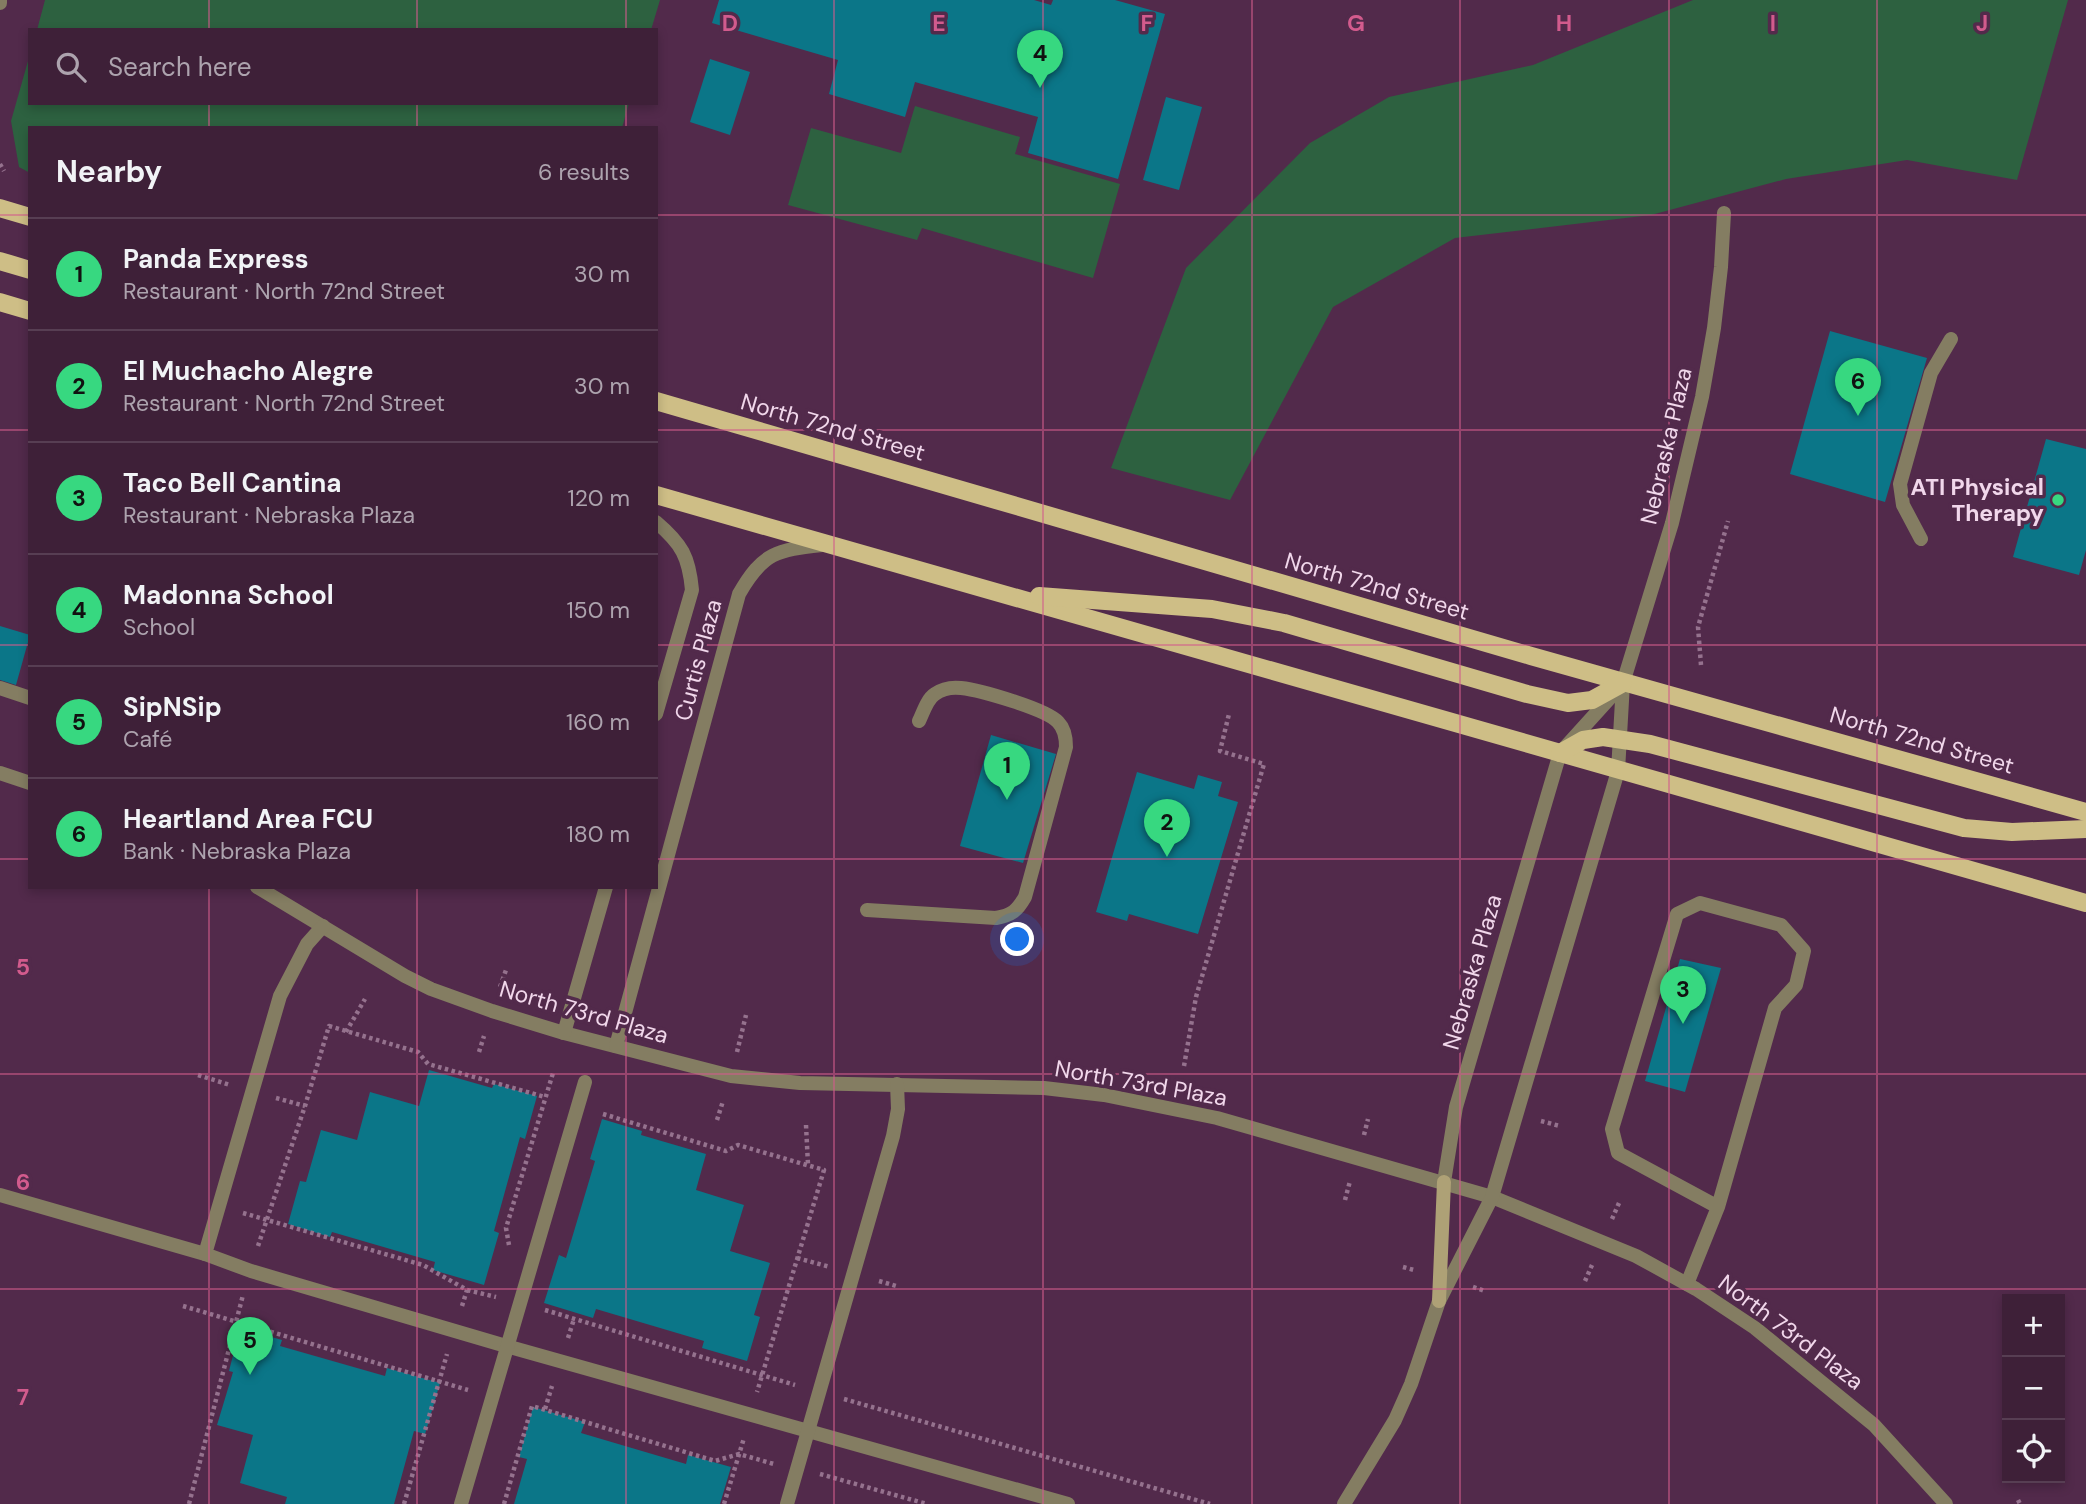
<!DOCTYPE html>
<meta charset="utf-8">
<style>
:root{--surface:#3e2038;--page:#452840;--text:#f1f3f6;--muted:#ada3ae;--line:#573e53;--accent:#37d880}
body{margin:0;font-family:"DM Sans",sans-serif;background:var(--page);color:var(--text)}
.controls{position:absolute;right:21px;bottom:21px;display:grid;overflow:hidden;border-radius:0px;box-shadow:0 4px 10px #0003}
.controls button{width:63px;height:63px;display:grid;place-items:center;padding:0;border:0;border-bottom:2px solid var(--line);background:var(--surface);color:var(--text);font:35px sans-serif}
.you{position:absolute;left:1018px;top:940px;width:24px;height:24px;margin:-18px;border:5px solid #fff;border-radius:50%;background:#1a73e8;box-shadow:0 0 0 10px #1a73e833}
.badge{display:grid;place-items:center;width:46px;height:46px;border-radius:50%;background:var(--accent);color:#111;font-size:23px;font-weight:700}
.pin{position:absolute;translate:-50% -58px;filter:drop-shadow(0 2px 4px #0008)}
.pin::after{content:'';position:absolute;top:37px;width:24px;height:21px;background:inherit;clip-path:polygon(0 0,100% 0,50% 100%)}
.list{margin:0;padding:0;list-style:none}
h2{display:flex;justify-content:space-between;align-items:center;height:91px;margin:0;padding:0 28px;font-size:30px}
h2 small{font-size:23px;font-weight:400;color:var(--muted)}
.list li{display:grid;grid-template-columns:46px 1fr auto;gap:21px;align-items:center;box-sizing:border-box;height:112px;padding:0 28px;border-top:2px solid var(--line)}
.list b{display:block;font-size:26px;white-space:nowrap}
.list p{margin:0;font-size:23px;white-space:nowrap;color:var(--muted)}
.list em{font-size:23px;font-style:normal;color:var(--muted)}
.icon{flex:none;width:38px;height:38px;fill:none;stroke:currentColor;stroke-width:2;stroke-linecap:round;stroke-linejoin:round}
.map{position:relative;flex:none;width:2086px;height:1504px;overflow:hidden}
.search{position:absolute;background:var(--surface);box-shadow:0 4px 10px #0003;left:28px;top:28px;width:630px;height:77px;display:flex;align-items:center;gap:18px;box-sizing:border-box;padding:0 24px;border-radius:0px;color:var(--muted);font-size:26px}
.panel{position:absolute;background:var(--surface);box-shadow:0 4px 10px #0003;left:28px;top:126px;width:630px;height:763px;border-radius:0px}
.map>svg:first-child{display:block}
</style>
<div class="map">
<svg width="2086" height="1504" viewBox="0 0 2086 1504">
<rect width="100%" height="100%" fill="#522a4b"/>
<g fill="#2d6140">
<polygon points="45,0 660,0 651,30 37,30"/>
<polygon points="1693,0 2068,0 2017,180 1907,160 1786,179 1651,215 1455,238 1333,307 1230,500 1111,468 1186,268 1310,143 1389,97 1533,65"/>
<polygon points="30,54 30,103 629,103 622,128 30,128 30,173 19,167 11,121"/>
<polygon points="915,106 1020,137 1015,154 1120,184 1093,278 922,228 917,240 788,205 811,128 901,153"/>
</g>
<g fill="#0b7688">
<polygon points="719,0 1034,0 1051,5 1053,0 1115,0 1165,14 1118,179 1028,153 1038,117 915,82 905,117 829,94 838,60 712,23"/>
<polygon points="710,59 750,72 730,135 690,122"/>
<polygon points="1166,97 1202,107 1179,190 1143,180"/>
<polygon points="1830,331 1927,358 1885,502 1790,474"/>
<polygon points="2046,439 2086,449 2086,550 2079,575 2013,557"/>
<polygon points="0,626 30,635 16,685 0,680"/>
<polygon points="991,735 1056,754 1023,863 960,846"/>
<polygon points="1137,772 1194,789 1198,775 1222,782 1218,796 1238,802 1198,934 1129,914 1127,921 1096,912"/>
<polygon points="1680,959 1721,968 1685,1092 1645,1081"/>
<polygon points="429,1070 492,1088 494,1084 537,1096 525,1139 520,1137 494,1231 499,1233 484,1285 433,1270 435,1262 332,1232 330,1237 288,1224 300,1181 306,1182 321,1130 357,1140 370,1092 419,1106"/>
<polygon points="602,1119 642,1131 641,1135 706,1154 696,1190 744,1205 730,1251 770,1263 754,1315 760,1317 747,1361 702,1348 704,1341 596,1309 593,1318 544,1303 559,1255 566,1258 595,1161 590,1159"/>
<polygon points="240,1328 282,1340 280,1346 385,1376 387,1368 440,1383 425,1434 414,1431 394,1504 285,1504 287,1497 240,1483 253,1435 217,1425 233,1372 229,1371"/>
<polygon points="533,1407 585,1422 581,1433 686,1464 688,1455 731,1467 720,1504 514,1504 527,1459 519,1457"/>
</g>
<g fill="none" stroke-linecap="round" stroke-linejoin="round">
<g stroke="#95728e" stroke-width="4.5" stroke-dasharray="3.5 3.5" stroke-linecap="butt">
<polyline points="0,164 4,171"/>
<polyline points="1701,665 1698,627 1728,521"/>
<polyline points="500,987 506,970"/>
<polyline points="346,1032 365,999"/>
<polyline points="479,1052 484,1036"/>
<polyline points="737,1052 746,1015"/>
<polyline points="1184,1066 1196,997 1264,764 1220,751 1229,714"/>
<polyline points="198,1075 230,1085"/>
<polyline points="276,1098 305,1106"/>
<polyline points="603,1114 726,1151 738,1145 824,1170 757,1392"/>
<polyline points="717,1120 723,1101"/>
<polyline points="1541,1121 1560,1126"/>
<polyline points="806,1125 808,1165"/>
<polyline points="1364,1135 1368,1119"/>
<polyline points="1345,1200 1350,1181"/>
<polyline points="243,1213 423,1265 467,1290 496,1297"/>
<polyline points="1612,1219 1619,1203"/>
<polyline points="509,1245 506,1228 553,1073"/>
<polyline points="258,1246 305,1106 329,1026 418,1052 428,1064 545,1097"/>
<polyline points="797,1258 830,1267"/>
<polyline points="1403,1267 1414,1270"/>
<polyline points="879,1281 896,1286"/>
<polyline points="1585,1281 1592,1265"/>
<polyline points="1473,1287 1485,1291"/>
<polyline points="183,1306 468,1390"/>
<polyline points="462,1306 467,1290"/>
<polyline points="545,1310 795,1385"/>
<polyline points="568,1338 574,1319"/>
<polyline points="844,1399 1210,1504"/>
<polyline points="545,1409 552,1386"/>
<polyline points="820,1474 927,1504"/>
<polyline points="2018,1500 2020,1504"/>
<polyline points="189,1504 243,1295"/>
<polyline points="404,1504 447,1354"/>
<polyline points="504,1504 532,1406 715,1461 739,1454 774,1464"/>
<polyline points="724,1504 744,1438"/>
</g>
<g stroke="#847d62" stroke-width="14">
<polyline points="1921,539 1903,505 1900,484 1931,373 1951,339"/>
<polyline points="0,688 30,698"/>
<path d="M867,910L996,918C1012,915 1017,911 1025,897L1066,747C1066,738 1065,729 1058,722C1046,709 980,690 961,688C952,687 942,689 935,694C927,699 923,713 919,721"/>
<polyline points="0,1195 205,1254"/>
<polyline points="1687,1284 1718,1207 1775,1008 1796,985 1804,951 1781,925 1700,903 1677,914 1612,1129 1618,1153 1718,1207"/>
</g>
<g stroke="#847d62" stroke-width="14">
<polyline points="0,3 0,0"/>
<path d="M656,522C682,544 689,557 692,590L656,714"/>
<polyline points="0,773 30,783"/>
<polyline points="257,887 405,976 431,989 492,1011 564,1033 731,1076 800,1083 1044,1088 1104,1095 1217,1118 1492,1197 1636,1256 1696,1289 1755,1328 1874,1425 1946,1504"/>
<polyline points="323,926 307,944 280,996 205,1254 251,1271 506,1346 1068,1504"/>
<polyline points="564,1033 606,887"/>
<path d="M616,1046L739,594C763,552 777,550 822,545"/>
<polyline points="1444,1182 1456,1107 1560,753 1618,689"/>
<polyline points="461,1504 585,1082"/>
<polyline points="787,1504 893,1136 898,1109 897,1084"/>
<polyline points="1344,1504 1395,1420 1411,1384 1439,1301 1492,1197 1618,771 1623,683 1672,523 1702,397 1714,328 1721,267 1724,213"/>
</g>
<polyline stroke="#aea176" stroke-width="14" points="1439,1301 1444,1182"/>
<g stroke="#cebe86" stroke-width="18">
<polyline points="0,208 30,217"/>
<polyline points="0,261 30,270"/>
<polyline points="0,302 30,311"/>
<polyline points="656,401 1531,656 2086,812"/>
<polyline points="656,495 2086,903"/>
<polyline points="1039,596 1212,609 1284,623 1527,694 1568,703 1592,700 1623,683"/>
<polyline points="1560,753 1583,740 1603,737 1650,744 1964,828 2012,832 2086,829"/>
</g>
</g>
<path fill="none" stroke="#d25b8d" stroke-width="2" stroke-opacity="0.55" d="M209,0V30M417,0V30M626,0V30M834,0V1504M1043,0V1504M1252,0V1504M1460,0V1504M1669,0V1504M1877,0V1504M209,103V128M417,103V128M626,103V128M0,215H30M656,215H2086M0,430H30M656,430H2086M0,645H30M656,645H2086M0,859H30M656,859H2086M209,887V1504M417,887V1504M626,887V1504M0,1074H2086M0,1289H2086"/>
<circle fill="#37d880" stroke="#522a4b" stroke-width="2.5" cx="2058" cy="500" r="7"/>
<g text-anchor="middle" stroke-width="7" stroke-linejoin="round" paint-order="stroke">
<g font-size="23" fill="#f1d7eb" stroke="#522a4b">
<text transform="translate(833 427) rotate(16)" y="8">North 72nd Street</text>
<text transform="translate(1666 446) rotate(-77)" y="8">Nebraska Plaza</text>
<text transform="translate(1377 586) rotate(16)" y="8">North 72nd Street</text>
<text transform="translate(698 660) rotate(-75)" y="8">Curtis Plaza</text>
<text transform="translate(1922 740) rotate(16)" y="8">North 72nd Street</text>
<text transform="translate(1472 972) rotate(-74)" y="8">Nebraska Plaza</text>
<text transform="translate(584 1012) rotate(16)" y="8">North 73rd Plaza</text>
<text transform="translate(1141 1083) rotate(10)" y="8">North 73rd Plaza</text>
<text transform="translate(1791 1332) rotate(37)" y="8">North 73rd Plaza</text>
</g>
<g font-size="23" font-weight="bold" fill="#f1d7eb" stroke="#522a4b" text-anchor="end">
<text x="2044" y="495">ATI Physical<tspan x="2044" dy="26">Therapy</tspan></text>
</g>
</g>
<g font-size="23" text-anchor="middle" font-weight="bold" fill="#d25b8d" stroke="#522a4b" stroke-width="7" stroke-linejoin="round" paint-order="stroke">
<text x="730" y="31">D</text>
<text x="939" y="31">E</text>
<text x="1147" y="31">F</text>
<text x="1356" y="31">G</text>
<text x="1564" y="31">H</text>
<text x="1773" y="31">I</text>
<text x="1982" y="31">J</text>
<text x="23" y="975">5</text>
<text x="23" y="1190">6</text>
<text x="23" y="1405">7</text>
</g>
</svg>
<div class="controls">
<button>+</button>
<button>−</button>
<button><svg class="icon" aria-label="locate" viewBox="0 0 24 24"><circle cx="12" cy="12" r="6"/><path d="M12 2v4M12 18v4M2 12h4M18 12h4"/></svg></button>
</div>
<div class="you"></div>
<div class="pin badge" style="left:1007px;top:800px">1</div>
<div class="pin badge" style="left:1167px;top:857px">2</div>
<div class="pin badge" style="left:1683px;top:1024px">3</div>
<div class="pin badge" style="left:1040px;top:88px">4</div>
<div class="pin badge" style="left:250px;top:1375px">5</div>
<div class="pin badge" style="left:1858px;top:416px">6</div>
<div class="search"><svg class="icon" aria-label="search" viewBox="0 0 24 24"><circle cx="10" cy="10" r="6"/><path d="M15 15l6 6"/></svg>Search here</div>
<section class="panel">
<h2>Nearby<small>6 results</small></h2>
<ul class="list">
<li><span class="badge">1</span><div><b>Panda Express</b><p>Restaurant · North 72nd Street</p></div><em>30 m</em></li>
<li><span class="badge">2</span><div><b>El Muchacho Alegre</b><p>Restaurant · North 72nd Street</p></div><em>30 m</em></li>
<li><span class="badge">3</span><div><b>Taco Bell Cantina</b><p>Restaurant · Nebraska Plaza</p></div><em>120 m</em></li>
<li><span class="badge">4</span><div><b>Madonna School</b><p>School</p></div><em>150 m</em></li>
<li><span class="badge">5</span><div><b>SipNSip</b><p>Café</p></div><em>160 m</em></li>
<li><span class="badge">6</span><div><b>Heartland Area FCU</b><p>Bank · Nebraska Plaza</p></div><em>180 m</em></li>
</ul>
</section>
</div>
